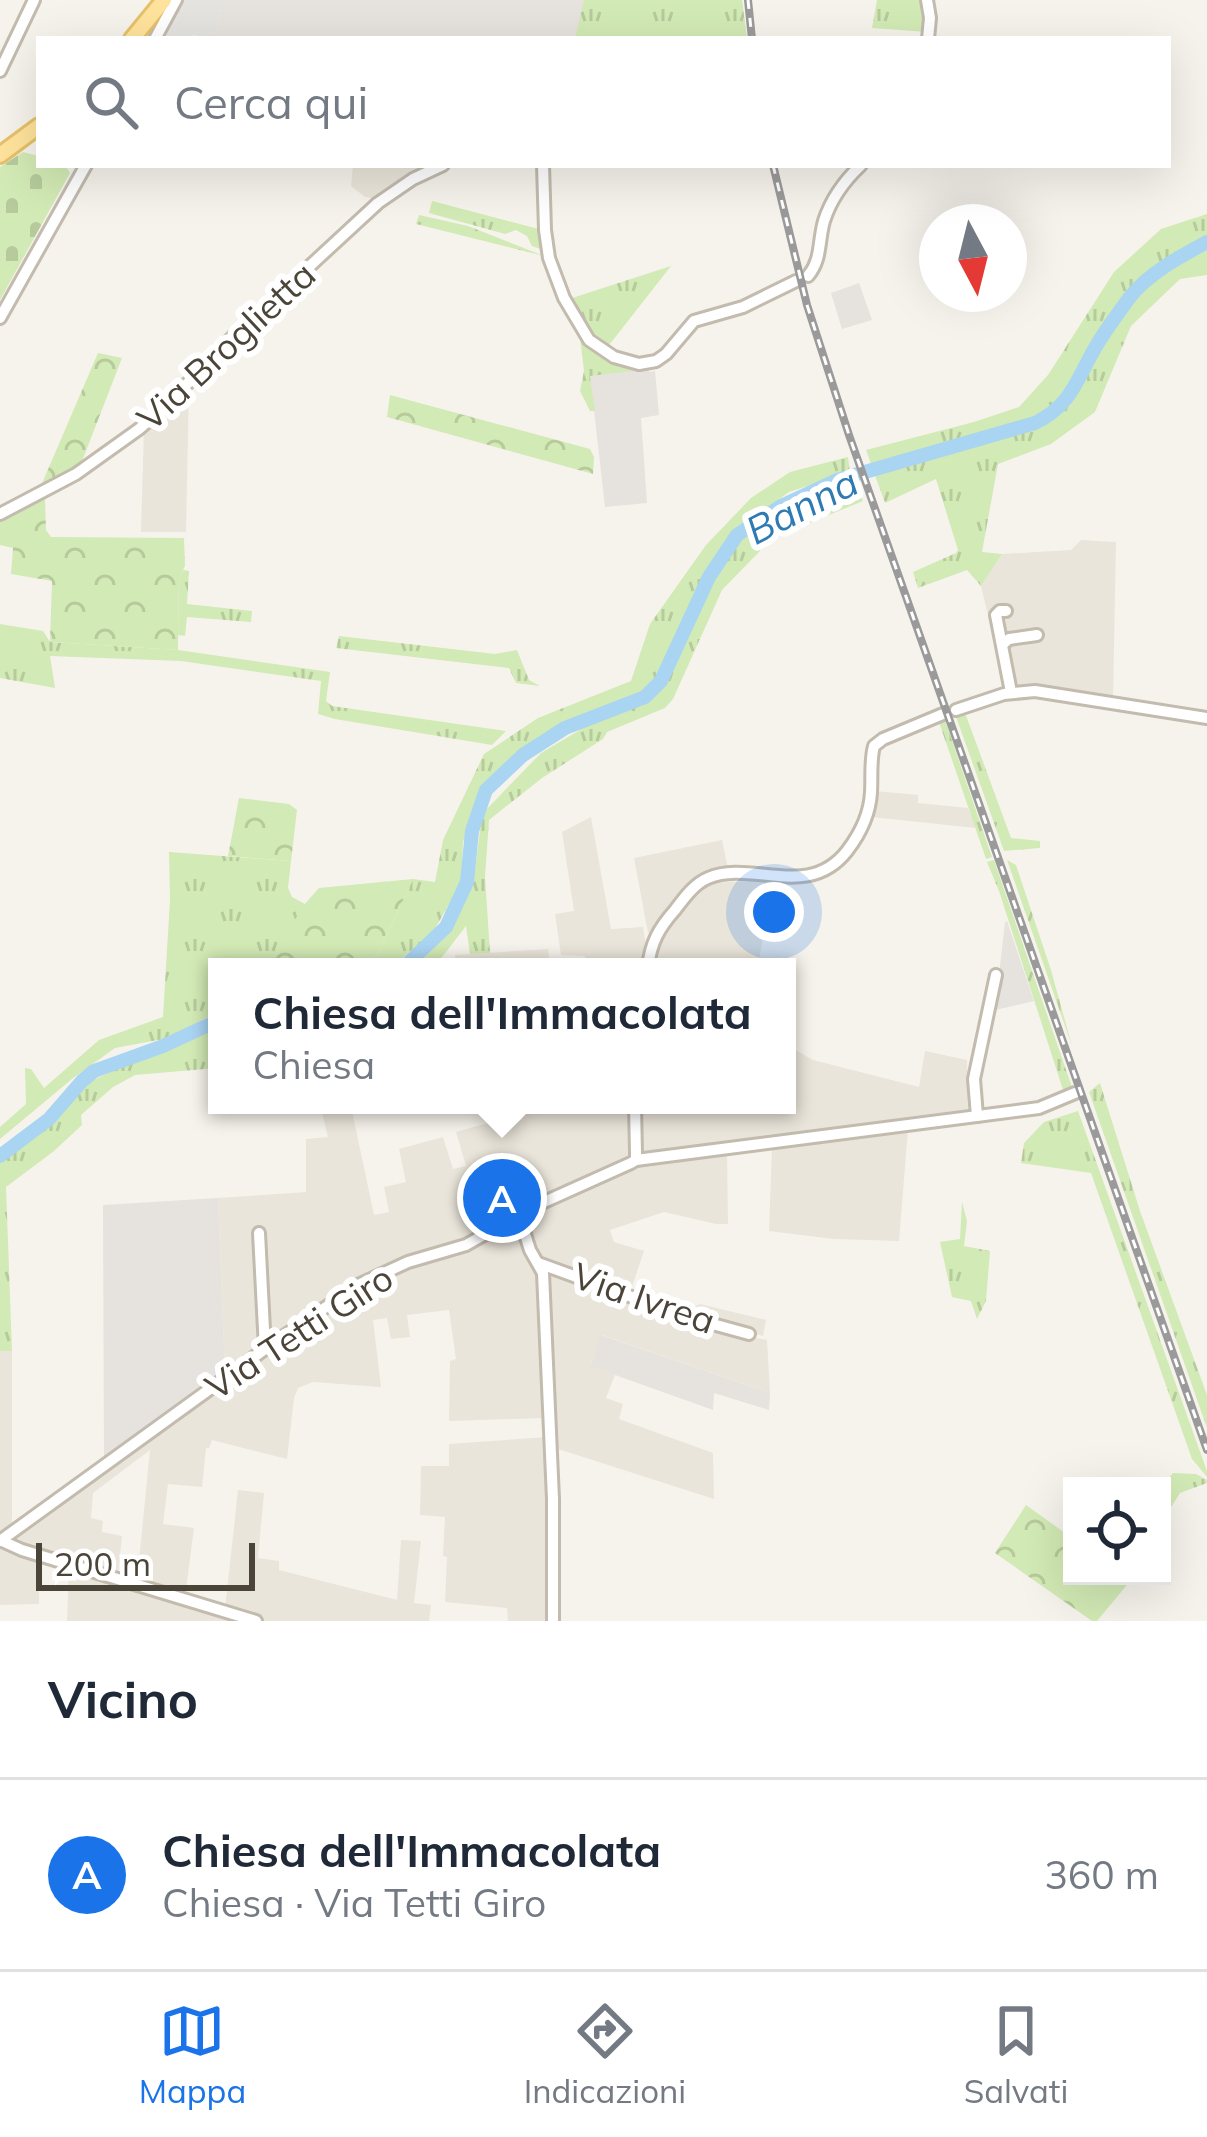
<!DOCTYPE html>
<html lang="it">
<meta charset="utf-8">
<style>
:root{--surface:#fff;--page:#f6f6f7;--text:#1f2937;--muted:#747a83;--line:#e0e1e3;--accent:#1a73e8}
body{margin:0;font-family:Mulish,sans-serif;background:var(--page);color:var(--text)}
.controls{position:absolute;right:36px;bottom:36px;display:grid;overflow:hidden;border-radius:0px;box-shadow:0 12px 48px #0002}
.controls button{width:108px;height:108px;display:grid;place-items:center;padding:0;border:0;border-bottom:3px solid var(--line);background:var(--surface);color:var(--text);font:60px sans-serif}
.compass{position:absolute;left:919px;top:204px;width:108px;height:108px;border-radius:50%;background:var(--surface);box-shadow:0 12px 48px #0002;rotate:173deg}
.scale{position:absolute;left:36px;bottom:30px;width:219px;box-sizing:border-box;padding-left:12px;border:6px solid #4b4439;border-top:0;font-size:33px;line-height:42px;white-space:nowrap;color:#4b4439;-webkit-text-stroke:9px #fff;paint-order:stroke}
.you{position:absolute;left:774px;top:912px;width:42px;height:42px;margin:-30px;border:9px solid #fff;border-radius:50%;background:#1a73e8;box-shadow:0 0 0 18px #1a73e833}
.badge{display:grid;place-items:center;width:78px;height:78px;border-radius:50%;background:var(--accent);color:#fff;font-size:39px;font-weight:700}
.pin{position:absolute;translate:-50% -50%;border:6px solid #fff;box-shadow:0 3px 12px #0006}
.popup{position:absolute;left:208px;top:958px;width:588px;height:156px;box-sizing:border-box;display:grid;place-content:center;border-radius:0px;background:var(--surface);filter:drop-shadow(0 3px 9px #0005);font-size:39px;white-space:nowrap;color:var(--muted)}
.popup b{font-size:45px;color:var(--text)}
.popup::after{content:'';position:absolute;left:50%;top:100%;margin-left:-24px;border:24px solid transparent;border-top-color:var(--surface)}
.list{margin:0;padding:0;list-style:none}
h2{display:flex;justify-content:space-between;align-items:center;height:156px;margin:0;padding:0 48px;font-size:51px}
h2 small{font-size:39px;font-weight:400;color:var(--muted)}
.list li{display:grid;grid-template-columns:78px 1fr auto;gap:36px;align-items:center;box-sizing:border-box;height:192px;padding:0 48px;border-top:3px solid var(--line)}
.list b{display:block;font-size:45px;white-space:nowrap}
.list p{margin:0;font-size:39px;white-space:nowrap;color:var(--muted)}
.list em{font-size:39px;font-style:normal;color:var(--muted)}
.icon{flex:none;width:66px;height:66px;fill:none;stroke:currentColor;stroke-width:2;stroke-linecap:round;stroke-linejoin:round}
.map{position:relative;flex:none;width:1207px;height:1621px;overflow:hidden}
.search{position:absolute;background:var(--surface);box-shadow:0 12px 48px #0002;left:36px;right:36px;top:36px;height:132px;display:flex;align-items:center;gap:30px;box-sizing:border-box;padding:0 42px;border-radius:0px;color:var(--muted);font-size:45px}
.sheet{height:348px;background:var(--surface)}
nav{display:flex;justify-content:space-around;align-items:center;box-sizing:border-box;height:168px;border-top:3px solid var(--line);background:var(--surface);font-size:33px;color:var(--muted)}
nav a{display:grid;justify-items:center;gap:6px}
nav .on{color:var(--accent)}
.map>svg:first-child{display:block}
</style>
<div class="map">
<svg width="1207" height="1621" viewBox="0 0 1207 1621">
<defs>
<pattern id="grass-tufts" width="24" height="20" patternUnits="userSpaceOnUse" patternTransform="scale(3)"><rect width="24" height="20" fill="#d2eab5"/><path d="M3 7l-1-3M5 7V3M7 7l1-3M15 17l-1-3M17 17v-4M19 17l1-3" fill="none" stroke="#b6ca9c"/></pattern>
<pattern id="forest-crowns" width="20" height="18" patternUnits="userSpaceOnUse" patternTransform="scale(3)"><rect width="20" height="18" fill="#d2eab5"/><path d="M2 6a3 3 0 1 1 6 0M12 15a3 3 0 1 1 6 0" fill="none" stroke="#b6ca9c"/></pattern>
<pattern id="cemetery-stones" width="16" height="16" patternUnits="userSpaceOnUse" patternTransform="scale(3)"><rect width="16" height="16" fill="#d2eab5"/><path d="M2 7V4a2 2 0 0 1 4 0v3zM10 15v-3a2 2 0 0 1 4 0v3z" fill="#b6ca9c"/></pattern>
</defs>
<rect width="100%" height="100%" fill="#f6f3ec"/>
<g fill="#eae5da">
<polygon points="353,165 432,165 378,199 365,197 351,186"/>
<polygon points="189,384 186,532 141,532 144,427"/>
<polygon points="1081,540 1116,542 1113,698 1044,686 1006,689 981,586 1002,554 1071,550"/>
<polygon points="875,791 918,795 918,803 968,808 976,828 871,817"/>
<polygon points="591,817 611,929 643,927 646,946 644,967 586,967 585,956 561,955 555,914 574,911 562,832"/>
<polygon points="722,840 728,869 706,872 697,878 648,933 634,858"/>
<polygon points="752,881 772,884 758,967 651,967 657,940 668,922 706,883"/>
<polygon points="548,949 550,967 456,967 455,955"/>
<polygon points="787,1045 813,1060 919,1087 925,1051 967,1060 968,1114 640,1158 637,1105 787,1105"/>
<polygon points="519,1105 632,1105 633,1159 462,1242 400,1262 225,1372 218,1198 306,1192 306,1139 328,1137 322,1113 352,1111 374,1215 389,1212 384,1187 406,1182 399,1149 443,1137 453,1169 466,1166 456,1132 506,1118 509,1124 522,1120"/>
<polygon points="908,1129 899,1241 834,1239 769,1231 772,1148"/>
<polygon points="727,1153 728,1224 716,1224 664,1212 610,1230 614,1242 644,1251 630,1292 538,1261 523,1214 639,1164"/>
<polygon points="516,1220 534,1272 540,1274 546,1418 449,1421 450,1361 456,1359 449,1310 407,1315 410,1337 391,1339 387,1318 373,1320 381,1387 313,1382 298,1388 294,1398 287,1459 212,1440 209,1448 206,1448 202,1487 168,1484 163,1524 194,1528 185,1597 137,1581 150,1450 93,1493 91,1518 103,1521 102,1532 122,1536 118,1575 13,1545 13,1537 255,1359 366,1285"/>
<polygon points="549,1268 745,1336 767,1340 770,1393 602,1335 590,1365 615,1375 606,1398 623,1404 619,1419 713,1453 714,1499 552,1447 544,1274"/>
<polygon points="700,1304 766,1320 763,1336 682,1313"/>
<polygon points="0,1351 12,1351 12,1527 0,1532"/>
<polygon points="547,1437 549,1621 508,1621 507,1608 445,1602 447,1557 443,1556 445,1517 420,1515 421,1466 449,1466 449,1444"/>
<polygon points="238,1490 264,1493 258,1558 279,1561 279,1570 397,1600 401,1540 421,1541 414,1603 431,1605 429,1621 264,1621 225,1609"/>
<polygon points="0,1547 39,1558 39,1604 0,1605"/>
<polygon points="69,1567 245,1621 67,1621"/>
</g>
<g fill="#e6e2dd">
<polygon points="223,0 742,0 747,39 214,39"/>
<polygon points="859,283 872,320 842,329 831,293"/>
<polygon points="648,368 649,372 655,371 659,415 641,418 647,503 605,507 590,375"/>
<polygon points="1007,921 1034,1001 995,1010 1005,922"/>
<polygon points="218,1198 225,1372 104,1459 103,1205"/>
<polygon points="601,1335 770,1393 769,1410 714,1393 713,1410 590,1366"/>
</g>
<g fill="url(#grass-tufts)">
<polygon points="584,0 742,0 747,39 575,39"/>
<polygon points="877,0 923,0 927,32 872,28"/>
<polygon points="432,201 539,229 543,250 532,246 527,236 516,230 505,234 429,213"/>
<polygon points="1207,214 1207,275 1180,279 1131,326 1095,412 1051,444 998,464 982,552 1002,554 981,586 967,570 918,588 913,572 956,553 958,550 936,479 885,503 866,450 974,422 1019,407 1048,375 1114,272 1161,229"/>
<polygon points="419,215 468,226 544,256 416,224"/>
<polygon points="671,266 606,349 590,337 569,299"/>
<polygon points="580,338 609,359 632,365 632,371 590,376 595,411 590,411 580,391 584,371"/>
<polygon points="848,457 850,472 789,492 736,531 706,572 658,675 644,692 565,722 522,749 482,787 463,842 461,883 432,934 391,967 348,967 377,956 413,879 435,882 443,840 484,754 538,718 631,681 650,624 706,545 751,498 790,472"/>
<polygon points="853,479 863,501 763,542 760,551 722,590 673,699 665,708 607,732 603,739 542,778 489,820 485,877 490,953 470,954 466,926 443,956 430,967 411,967 424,958 448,931 469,888 475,870 482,814 541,753 595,721 648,701 664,682 711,581 737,541 780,508"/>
<polygon points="183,570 189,571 187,604 252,611 251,622 187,617 185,636 178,635 179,578"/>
<polygon points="0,624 43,631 50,642 178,650 330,672 326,701 332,706 506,731 492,745 335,719 318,714 321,681 181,661 50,656 55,688 0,678"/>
<polygon points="339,636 495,654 517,650 529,680 540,686 516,683 509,668 336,648"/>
<polygon points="964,710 1011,838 1040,841 1040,848 1004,851 955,714"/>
<polygon points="945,720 992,857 986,859 939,722"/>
<polygon points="169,852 291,861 288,888 292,897 305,904 267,967 217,967 217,1012 169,1038 115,1048 72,1079 0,1139 0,1127 26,1104 25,1068 31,1069 44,1088 99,1040 163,1017 170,900"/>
<polygon points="994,860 1073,1090 1064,1093 999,891 987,862"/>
<polygon points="1007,860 1016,865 1051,970 1072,1046"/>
<polygon points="217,1024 217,1068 135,1075 113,1087 81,1115 82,1125 54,1151 6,1187 12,1351 0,1351 0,1158 53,1119 87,1083 146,1055 182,1043"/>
<polygon points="1100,1083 1140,1211 1207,1395 1207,1428 1089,1092"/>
<polygon points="1078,1111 1207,1471 1207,1477 1192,1459 1091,1173 1021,1163 1024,1143 1044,1122"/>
<polygon points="962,1202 967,1221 964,1246 990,1251 986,1301 977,1319 971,1301 952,1297 940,1242 960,1239"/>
<polygon points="1173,1473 1196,1474 1207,1480 1207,1483 1180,1493 1162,1522 1162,1486"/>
</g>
<g fill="url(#forest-crowns)">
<polygon points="98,353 122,358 79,469 40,488"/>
<polygon points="390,395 590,449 594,457 593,474 387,417"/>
<polygon points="40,496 45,499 46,530 51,537 184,538 185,566 179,578 178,650 50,642 52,581 11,574 13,548 0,545 0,517"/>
<polygon points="239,798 289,804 297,810 291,861 228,856"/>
<polygon points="413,879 377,956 348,967 267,967 303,906 319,888"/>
<polygon points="1026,1505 1072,1538 1072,1576 1126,1576 1131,1580 1097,1621 1092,1621 995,1553"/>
</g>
<polygon fill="url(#cemetery-stones)" points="23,152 39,156 39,165 65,165 70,173 0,300 0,167"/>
<polygon fill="#e5e3e0" points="180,0 223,0 214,39 193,35 192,39 159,39"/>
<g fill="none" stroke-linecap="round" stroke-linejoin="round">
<g stroke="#a9d4f2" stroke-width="14">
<path d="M404,967L446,927L467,882L472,831L486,790L523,755L565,728L645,697L661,681L709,577L737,535L781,506L837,480L1035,423C1073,405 1077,377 1098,343C1107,328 1119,312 1130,297C1149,273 1181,256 1207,242"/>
<polyline points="0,1156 49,1119 82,1081 94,1071 163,1046 217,1021"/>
</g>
<defs>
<g id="minor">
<polyline points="927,0 930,18 928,39"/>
<polyline points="155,39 176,0"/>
<polyline points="0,71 34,0"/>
<polyline points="543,165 545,230 549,258 564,298 589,340 614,357 639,364 656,361 666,354 694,321 743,307 796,281"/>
<path d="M808,276C822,259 818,242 824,221C831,199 844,181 861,165"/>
<polyline points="0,318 86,165"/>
<polyline points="0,514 76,474 139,429 170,402 220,349 378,203 413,179 443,165"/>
<polyline points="1006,611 1000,611 996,615 1011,692"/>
<polyline points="1003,644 1009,639 1037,635"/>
<polyline points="956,710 1004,694 1035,691 1207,718"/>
<path d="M648,967C651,942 659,928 675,910C684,898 694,884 708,878C751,859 808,901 847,851C860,834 870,813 871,792C872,776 870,761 874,746L883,739L943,714"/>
<polyline points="977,1116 974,1079 996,975"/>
<polyline points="636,1160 1039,1108 1075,1093"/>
<polyline points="519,1215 530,1250 543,1273 553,1499 553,1621"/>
<polyline points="259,1233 265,1349"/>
<polyline points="538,1263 687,1317 749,1334"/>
<polyline points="0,1541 265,1349 358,1285 408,1262 466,1245 533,1207 631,1163 636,1160 636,1153 635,1105"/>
<polyline points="2,1541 22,1550 256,1621"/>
</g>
<g id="major">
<polyline points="132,39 164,0"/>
<polyline points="0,155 39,126"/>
</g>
</defs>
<use href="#minor" stroke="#c2bbae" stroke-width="16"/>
<use href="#major" stroke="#e6c16a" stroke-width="20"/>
<use href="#minor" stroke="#fff" stroke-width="10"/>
<use href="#major" stroke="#ffe39c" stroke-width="14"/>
<defs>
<g id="rail">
<polyline points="748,0 752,39"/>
<polyline points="773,165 807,305 849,435 1207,1450"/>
</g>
</defs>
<use href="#rail" stroke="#9a9a9a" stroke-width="8"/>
<use href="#rail" stroke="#fff" stroke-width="3" stroke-dasharray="9" stroke-linecap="butt"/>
</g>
<g text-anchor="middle" stroke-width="12" stroke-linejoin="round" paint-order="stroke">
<g font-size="36" fill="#4b4439" stroke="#fff">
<text transform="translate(226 346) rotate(-43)" y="13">Via Broglietta</text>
<text transform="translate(644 1298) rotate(19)" y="13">Via Ivrea</text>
<text transform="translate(299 1332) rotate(-33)" y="13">Via Tetti Giro</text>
</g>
<g font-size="39" font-style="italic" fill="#2e7ab2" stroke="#fff">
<text transform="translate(802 506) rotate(-27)" y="14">Banna</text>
</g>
</g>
</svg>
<div class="controls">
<button><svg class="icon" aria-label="locate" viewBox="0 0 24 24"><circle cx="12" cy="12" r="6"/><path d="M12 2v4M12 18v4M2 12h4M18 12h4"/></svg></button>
</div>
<svg class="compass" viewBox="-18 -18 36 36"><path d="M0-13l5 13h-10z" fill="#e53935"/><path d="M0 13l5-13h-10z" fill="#747a83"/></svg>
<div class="scale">200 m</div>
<div class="you"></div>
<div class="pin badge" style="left:502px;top:1198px">A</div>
<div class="popup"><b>Chiesa dell'Immacolata</b>Chiesa</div>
<div class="search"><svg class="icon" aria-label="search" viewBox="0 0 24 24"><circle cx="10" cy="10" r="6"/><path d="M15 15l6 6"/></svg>Cerca qui</div>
</div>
<section class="sheet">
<h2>Vicino<small></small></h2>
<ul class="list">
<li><span class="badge">A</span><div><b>Chiesa dell'Immacolata</b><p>Chiesa · Via Tetti Giro</p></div><em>360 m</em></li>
</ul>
</section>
<nav>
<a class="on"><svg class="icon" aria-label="map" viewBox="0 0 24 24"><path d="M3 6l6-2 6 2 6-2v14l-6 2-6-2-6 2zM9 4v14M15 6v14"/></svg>Mappa</a>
<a><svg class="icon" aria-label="directions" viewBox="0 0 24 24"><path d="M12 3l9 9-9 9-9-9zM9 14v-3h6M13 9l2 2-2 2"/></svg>Indicazioni</a>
<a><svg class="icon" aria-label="saved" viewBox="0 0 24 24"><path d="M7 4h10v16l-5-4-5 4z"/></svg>Salvati</a>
</nav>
